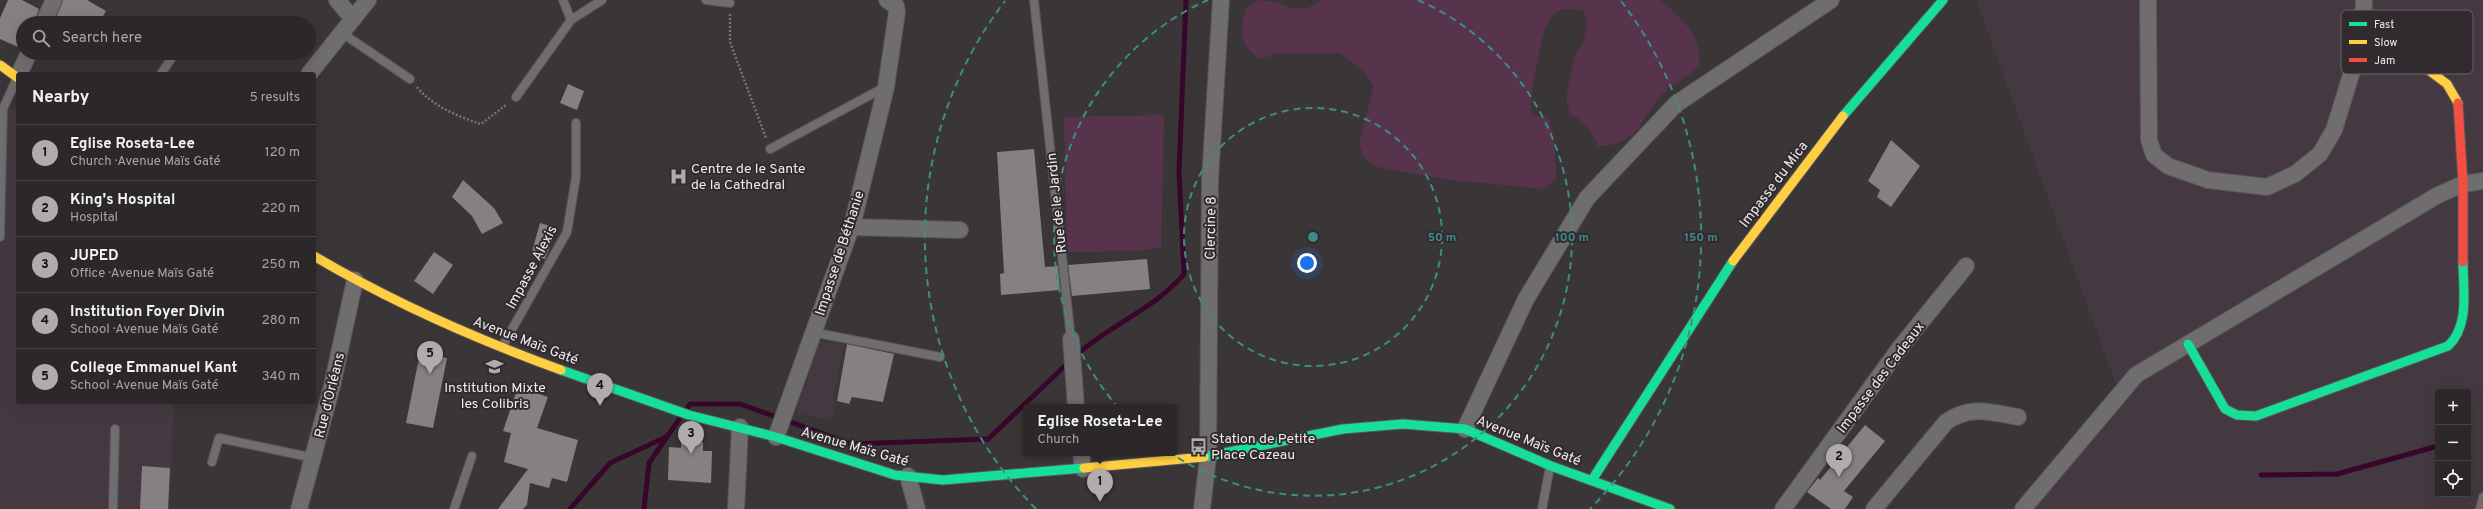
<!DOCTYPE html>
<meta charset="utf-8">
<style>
:root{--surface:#2c282a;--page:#383436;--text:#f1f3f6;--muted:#a6a6a8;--line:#484447;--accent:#b0acae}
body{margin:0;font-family:Overpass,sans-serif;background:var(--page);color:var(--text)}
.controls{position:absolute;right:12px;bottom:12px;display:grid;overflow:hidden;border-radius:4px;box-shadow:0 4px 16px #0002}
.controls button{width:36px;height:36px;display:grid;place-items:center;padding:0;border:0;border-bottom:1px solid var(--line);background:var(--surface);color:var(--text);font:20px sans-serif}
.you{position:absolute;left:1307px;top:263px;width:14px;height:14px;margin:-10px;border:3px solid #fff;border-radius:50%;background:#1a73e8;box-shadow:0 0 0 6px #1a73e833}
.badge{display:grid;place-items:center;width:26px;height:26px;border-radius:50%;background:var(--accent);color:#111;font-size:13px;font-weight:700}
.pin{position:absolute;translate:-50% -33px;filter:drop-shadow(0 1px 2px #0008)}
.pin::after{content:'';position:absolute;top:21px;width:14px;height:12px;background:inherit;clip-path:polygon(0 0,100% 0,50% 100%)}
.popup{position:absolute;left:1023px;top:404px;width:154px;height:52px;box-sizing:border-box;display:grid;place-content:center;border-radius:4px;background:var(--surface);filter:drop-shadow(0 1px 3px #0005);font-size:13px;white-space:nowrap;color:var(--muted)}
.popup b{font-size:15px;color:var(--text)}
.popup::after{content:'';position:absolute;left:50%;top:100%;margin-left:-8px;border:8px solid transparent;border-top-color:var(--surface)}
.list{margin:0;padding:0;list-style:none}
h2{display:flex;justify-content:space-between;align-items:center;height:52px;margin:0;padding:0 16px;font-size:17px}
h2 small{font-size:13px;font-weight:400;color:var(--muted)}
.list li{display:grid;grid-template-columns:26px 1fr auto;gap:12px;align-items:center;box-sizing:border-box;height:56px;padding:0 16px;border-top:1px solid var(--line)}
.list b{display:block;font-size:15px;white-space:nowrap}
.list p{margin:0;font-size:13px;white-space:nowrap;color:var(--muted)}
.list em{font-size:13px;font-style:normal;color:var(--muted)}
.icon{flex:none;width:22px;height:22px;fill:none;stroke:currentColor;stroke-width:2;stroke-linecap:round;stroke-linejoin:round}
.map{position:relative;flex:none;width:2483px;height:509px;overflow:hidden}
.search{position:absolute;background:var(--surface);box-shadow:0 4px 16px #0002;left:16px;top:16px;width:300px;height:44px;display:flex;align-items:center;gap:10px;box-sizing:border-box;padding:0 14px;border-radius:22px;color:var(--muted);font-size:15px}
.panel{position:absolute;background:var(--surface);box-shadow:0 4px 16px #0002;left:16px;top:72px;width:300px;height:332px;border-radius:4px}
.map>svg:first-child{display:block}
</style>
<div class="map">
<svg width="2483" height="509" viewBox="0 0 2483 509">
<rect width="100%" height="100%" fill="#3a3638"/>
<g fill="#443940" fill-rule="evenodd">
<path d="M1976,0H2483V509H2016L2117,387ZM2438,392H2468V494H2438Z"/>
<polygon points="0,109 18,109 18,402 174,402 169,509 0,509"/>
<polygon points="814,340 844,345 834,396 836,397 833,420 797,414 800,389 806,389"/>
</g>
<g fill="#57334c">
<path d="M1259,0C1279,0 1303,19 1320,0H1661C1684,22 1699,31 1700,65C1689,77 1677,80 1666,91C1640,116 1640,146 1598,146C1592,130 1585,122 1570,114L1566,99L1575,54L1583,42L1587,25L1584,11C1546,0 1544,31 1538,59C1534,81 1529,92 1532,115L1548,117C1555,139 1556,157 1556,179L1543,189L1451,180L1377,167L1364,158L1359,145L1373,86L1366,73L1340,53H1281L1259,59C1238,42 1240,32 1246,8Z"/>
<polygon points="1164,115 1161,247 1138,251 1067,252 1064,117"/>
</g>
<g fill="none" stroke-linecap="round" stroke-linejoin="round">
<g stroke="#38062b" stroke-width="5">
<path d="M1075,356C1109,325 1155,309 1184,274L1179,172L1186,0"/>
<polyline points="688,407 690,404 740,404 852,444 988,439 1069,362"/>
<polyline points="2261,475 2337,474 2438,446"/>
<polyline points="570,509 610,463 666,437"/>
<polyline points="644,509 649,463 680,418"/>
</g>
</g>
<g fill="#858183">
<polygon points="8,0 22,0 39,9 34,23 23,23 23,36 18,47 0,39 0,18"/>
<polygon points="63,0 87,0 106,11 99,23 54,23"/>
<polygon points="568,84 584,91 577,110 560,103"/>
<polygon points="1891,140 1920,166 1891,207 1877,197 1880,190 1868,181"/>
<polygon points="1034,149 1045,267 1058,266 1060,290 1001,295 1000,274 1004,273 997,152"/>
<polygon points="463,180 494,208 503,223 482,234 472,216 452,197"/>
<polygon points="540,223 557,228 545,259 531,255"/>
<polygon points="434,252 453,265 433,294 414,281"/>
<polygon points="1147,259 1150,289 1072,296 1068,265"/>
<polygon points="847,344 894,354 883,402 852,397 849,404 837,401"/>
<polygon points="420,353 447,358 433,428 406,423"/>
<polygon points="518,387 548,397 537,428 578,440 567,482 552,478 549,488 530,483 527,505 523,509 498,509 528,469 504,462 511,433 503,431"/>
<polygon points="1865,425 1885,441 1844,491 1853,497 1845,509 1831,509 1807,492 1818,478 1820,480"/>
<polygon points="681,441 703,442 703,451 712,451 711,483 668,480 669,447 681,448"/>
<polygon points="142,466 170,468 168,509 140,509"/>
</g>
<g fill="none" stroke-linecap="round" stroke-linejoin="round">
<defs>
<g id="lane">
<polyline points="563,0 571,20"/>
<polyline points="706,0 730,3"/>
<polyline points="1034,0 1071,339"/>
<polyline points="342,33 410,79"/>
<polyline points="161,74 175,53"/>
<polyline points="516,97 571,20 602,0"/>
<polyline points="770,149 885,87"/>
<polyline points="0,237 3,109 17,78"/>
<polyline points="812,332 940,357"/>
<polyline points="502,347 567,232 576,177 576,123"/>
<polyline points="212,462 219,438 314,458"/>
<polyline points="113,509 115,429"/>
<polyline points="454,509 472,456"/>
<polyline points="1542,509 1550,467"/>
<polyline points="2480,509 2483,497"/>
</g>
<g id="street">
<polyline points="337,0 353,19"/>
<polyline points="2148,0 2149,140 2154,155 2168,166 2208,180 2267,187 2295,174 2320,154 2334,130 2362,39 2364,0"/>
<polyline points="43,23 54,0"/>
<polyline points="19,74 29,53"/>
<polyline points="309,74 368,0"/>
<polyline points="851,227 960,230"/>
<polyline points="1071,339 1076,407"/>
<polyline points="1465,429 1526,299 1587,198 1676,104 1831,0"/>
<polyline points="776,437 853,222 886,87 897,12 896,6 887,0"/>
<polyline points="1081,453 1083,469"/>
<polyline points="908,476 917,509"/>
<polyline points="299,509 332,386 355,280"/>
<polyline points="736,509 740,427"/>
<polyline points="1202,509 1208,457 1210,180 1221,0"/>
<polyline points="1783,509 1899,349 1966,266"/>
<path d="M1874,509L1946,422C1971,405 1990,412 2018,417"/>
<polyline points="2023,509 2136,375 2438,195 2463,184 2483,181"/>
</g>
<g id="fast">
<polyline points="1843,116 1943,0"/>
<path d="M2188,344L2225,409L2237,415L2256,416L2448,346C2470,326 2463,289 2463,262"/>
<polyline points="561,370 689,415 776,437 895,475 943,480 1084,468"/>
<polyline points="1204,457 1343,429 1403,424 1465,429 1551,466 1670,509"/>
<polyline points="1592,480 1733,261"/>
</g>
<g id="slow">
<polyline points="2363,21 2447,84 2458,103"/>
<polyline points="0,65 18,78"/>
<path d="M314,256C392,302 476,339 561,370"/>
<polyline points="1733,261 1843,116"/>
<polyline points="1084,468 1204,457"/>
</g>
<polyline id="jam" points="2458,103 2463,184 2463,262"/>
</defs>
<use href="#lane" stroke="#575456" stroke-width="10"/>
<use href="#street" stroke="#575456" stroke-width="18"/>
<use href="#fast" stroke="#575456" stroke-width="11"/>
<use href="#slow" stroke="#575456" stroke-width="11"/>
<use href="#jam" stroke="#575456" stroke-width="11"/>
<g stroke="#767576" stroke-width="2.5" stroke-dasharray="2 2" stroke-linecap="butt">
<polyline points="730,14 730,42 766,138"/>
<path d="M417,87C432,106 459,117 481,124L506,105"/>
</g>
<use href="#lane" stroke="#706d6e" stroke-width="8"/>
<use href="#street" stroke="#706d6e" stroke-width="16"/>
<use href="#fast" stroke="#16e098" stroke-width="9"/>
<use href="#slow" stroke="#ffcf43" stroke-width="9"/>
<use href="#jam" stroke="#f24e42" stroke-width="9"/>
</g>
<g fill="none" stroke="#3c8d88" stroke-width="2" stroke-dasharray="7 5">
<circle cx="1313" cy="237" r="129"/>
<path d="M1418 0A259 259 0 1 1 1208 0"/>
<path d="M1036 509A388 388 0 0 1 1005 1M1621 1A388 388 0 0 1 1590 509"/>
</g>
<defs>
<symbol id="hospital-bare" viewBox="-9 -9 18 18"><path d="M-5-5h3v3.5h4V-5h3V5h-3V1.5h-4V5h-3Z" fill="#b0acae" stroke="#312b2f" stroke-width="2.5" paint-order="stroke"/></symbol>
<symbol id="school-bare" viewBox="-9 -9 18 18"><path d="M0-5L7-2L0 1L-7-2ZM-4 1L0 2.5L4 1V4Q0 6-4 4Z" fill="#b0acae" stroke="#312b2f" stroke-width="2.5" paint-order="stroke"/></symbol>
<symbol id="bus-bare" viewBox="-9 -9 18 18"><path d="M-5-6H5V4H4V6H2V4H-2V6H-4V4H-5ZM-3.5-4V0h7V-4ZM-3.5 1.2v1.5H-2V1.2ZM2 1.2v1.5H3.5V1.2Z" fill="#b0acae" stroke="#312b2f" stroke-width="2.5" paint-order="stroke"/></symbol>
</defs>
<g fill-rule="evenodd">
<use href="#hospital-bare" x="666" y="164" width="25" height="25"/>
<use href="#school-bare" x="482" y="354" width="25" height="25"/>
<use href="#bus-bare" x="1186" y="434" width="25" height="25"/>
</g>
<g text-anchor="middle" stroke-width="4" stroke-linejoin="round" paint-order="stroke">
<g font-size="14" fill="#efebee" stroke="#312b2f" text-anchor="start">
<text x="691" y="173">Centre de le Sante<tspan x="691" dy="16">de la Cathedral</tspan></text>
<text x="495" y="392" text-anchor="middle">Institution Mixte<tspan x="495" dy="16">les Colibris</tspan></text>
<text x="1211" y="443">Station de Petite<tspan x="1211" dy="16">Place Cazeau</tspan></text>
</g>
<g font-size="14" fill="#efebee" stroke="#312b2f">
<text transform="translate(1773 184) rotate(-53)" y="5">Impasse du Mica</text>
<text transform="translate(1056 203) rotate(-96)" y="5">Rue de le Jardin</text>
<text transform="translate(1210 228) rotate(-89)" y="5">Clercine 8</text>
<text transform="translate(839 253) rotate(-72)" y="5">Impasse de Béthanie</text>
<text transform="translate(531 267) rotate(-62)" y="5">Impasse Alexis</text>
<text transform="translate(526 340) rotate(21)" y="5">Avenue Maïs Gaté</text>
<text transform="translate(1880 377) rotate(-53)" y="5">Impasse des Cadeaux</text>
<text transform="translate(329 395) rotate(-76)" y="5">Rue d'Orléans</text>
<text transform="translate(1529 440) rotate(22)" y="5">Avenue Maïs Gaté</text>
<text transform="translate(855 446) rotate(16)" y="5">Avenue Maïs Gaté</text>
</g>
</g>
<rect x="2341" y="10" width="132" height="64" rx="6" fill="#312b2f" stroke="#6a6568" stroke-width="1"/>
<rect x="2349" y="22" width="18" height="4" fill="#16e098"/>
<rect x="2349" y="40" width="18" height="4" fill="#ffcf43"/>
<rect x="2349" y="58" width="18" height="4" fill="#f24e42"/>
<g font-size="11" fill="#efebee">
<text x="2374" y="28">Fast</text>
<text x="2374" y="46">Slow</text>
<text x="2374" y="64">Jam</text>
</g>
<circle cx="1313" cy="237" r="6" fill="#3c8d88" stroke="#312b2f" stroke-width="2"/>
<g font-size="12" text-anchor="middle" font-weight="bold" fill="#3c8d88" stroke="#312b2f" stroke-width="4" stroke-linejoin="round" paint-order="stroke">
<text x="1442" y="241">50 m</text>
<text x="1572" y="241">100 m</text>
<text x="1701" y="241">150 m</text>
</g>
</svg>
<div class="controls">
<button>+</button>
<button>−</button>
<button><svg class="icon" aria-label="locate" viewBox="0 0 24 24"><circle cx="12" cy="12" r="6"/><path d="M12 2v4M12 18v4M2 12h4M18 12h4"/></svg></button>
</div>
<div class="you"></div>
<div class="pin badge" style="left:1100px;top:502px">1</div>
<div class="popup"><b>Eglise Roseta-Lee</b>Church</div>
<div class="pin badge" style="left:1839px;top:477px">2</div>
<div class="pin badge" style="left:691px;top:454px">3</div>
<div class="pin badge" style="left:600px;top:406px">4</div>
<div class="pin badge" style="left:430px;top:374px">5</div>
<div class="search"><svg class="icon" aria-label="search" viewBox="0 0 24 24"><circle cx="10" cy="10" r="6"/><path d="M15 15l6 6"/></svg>Search here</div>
<section class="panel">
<h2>Nearby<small>5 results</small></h2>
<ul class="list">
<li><span class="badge">1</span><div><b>Eglise Roseta-Lee</b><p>Church · Avenue Maïs Gaté</p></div><em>120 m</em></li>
<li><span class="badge">2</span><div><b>King's Hospital</b><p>Hospital</p></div><em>220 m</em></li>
<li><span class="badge">3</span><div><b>JUPED</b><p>Office · Avenue Maïs Gaté</p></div><em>250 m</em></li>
<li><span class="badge">4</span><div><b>Institution Foyer Divin</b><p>School · Avenue Maïs Gaté</p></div><em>280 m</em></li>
<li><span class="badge">5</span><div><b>College Emmanuel Kant</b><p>School · Avenue Maïs Gaté</p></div><em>340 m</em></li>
</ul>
</section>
</div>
